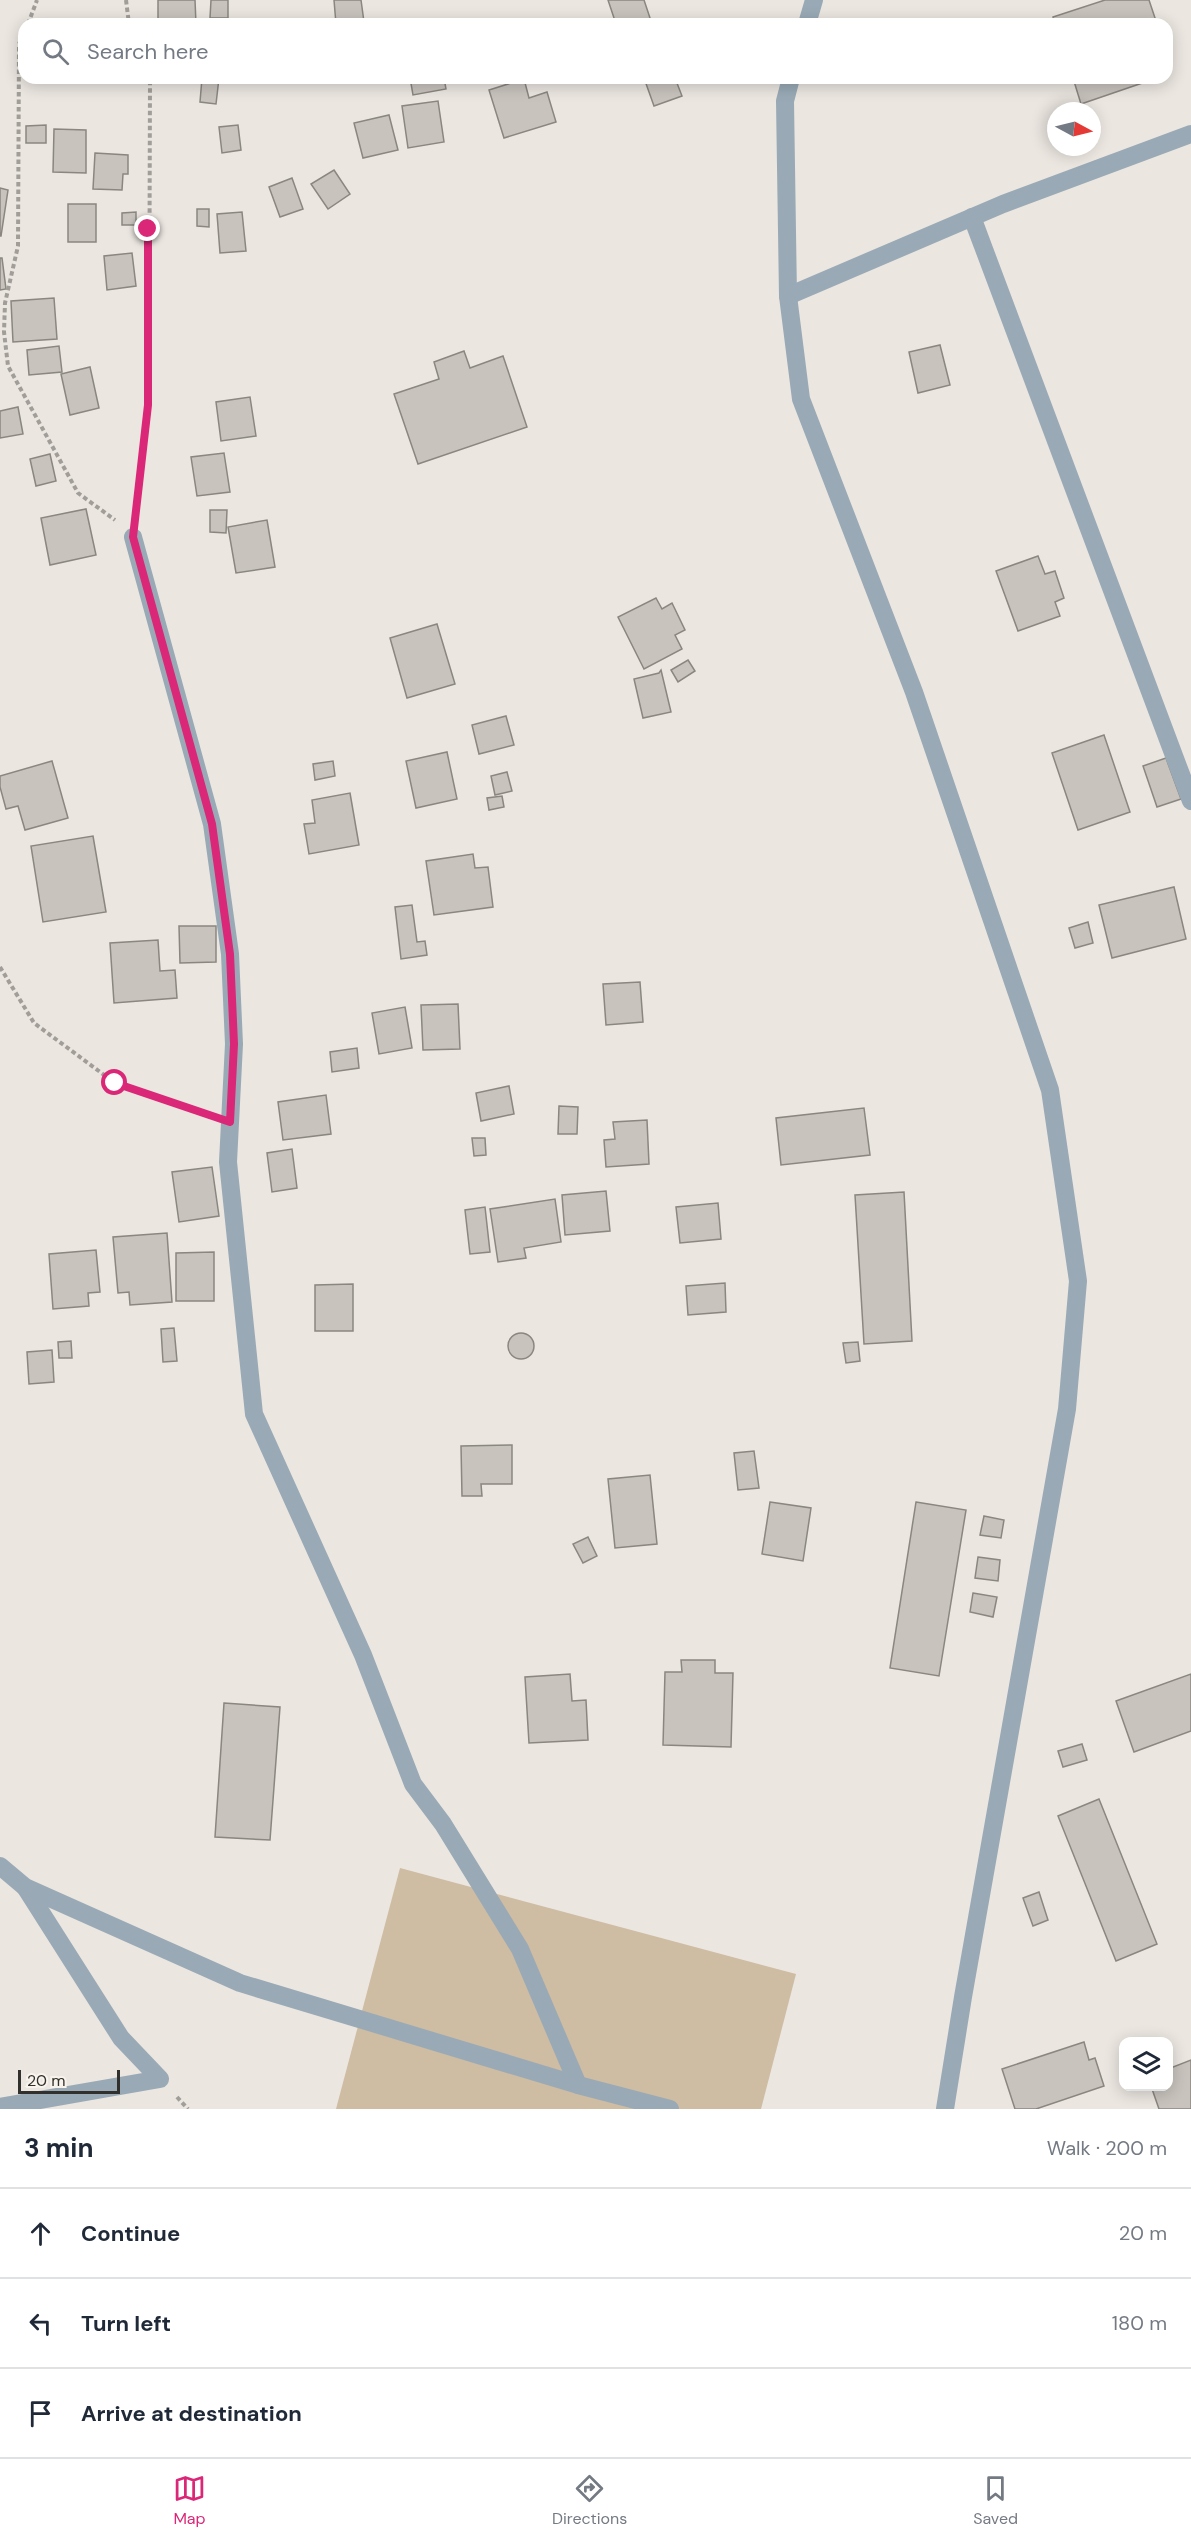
<!DOCTYPE html>
<meta charset="utf-8">
<style>
:root{--surface:#fff;--page:#f6f6f7;--text:#1f2937;--muted:#747a83;--line:#e0e1e3;--accent:#db2777}
body{margin:0;font-family:"DM Sans",sans-serif;background:var(--page);color:var(--text)}
.controls{position:absolute;right:18px;bottom:18px;display:grid;overflow:hidden;border-radius:12px;box-shadow:0 3px 15px #0003}
.controls button{width:54px;height:54px;display:grid;place-items:center;padding:0;border:0;border-bottom:2px solid var(--line);background:var(--surface);color:var(--text);font:30px sans-serif}
.compass{position:absolute;left:1047px;top:102px;width:54px;height:54px;border-radius:50%;background:var(--surface);box-shadow:0 3px 15px #0003;rotate:97deg}
.scale{position:absolute;left:18px;bottom:15px;width:102px;box-sizing:border-box;padding-left:6px;border:3px solid #32302d;border-top:0;font-size:16px;line-height:21px;white-space:nowrap;color:#32302d;-webkit-text-stroke:4px #f8f4ed;paint-order:stroke}
.stop{position:absolute;width:18px;height:18px;margin:-14px;border:4px solid #db2777;border-radius:50%;background:#fff}
.stop.end{background:#db2777;border-color:#fff;box-shadow:0 2px 6px #0008}
.list{margin:0;padding:0;list-style:none}
h2{display:flex;justify-content:space-between;align-items:center;height:78px;margin:0;padding:0 24px;font-size:26px}
h2 small{font-size:20px;font-weight:400;color:var(--muted)}
.list li{display:grid;grid-template-columns:39px 1fr auto;gap:18px;align-items:center;box-sizing:border-box;height:90px;padding:0 24px;border-top:2px solid var(--line)}
.list b{display:block;font-size:22px;white-space:nowrap}
.list em{font-size:20px;font-style:normal;color:var(--muted)}
.icon{flex:none;width:33px;height:33px;fill:none;stroke:currentColor;stroke-width:2;stroke-linecap:round;stroke-linejoin:round}
.map{position:relative;flex:none;width:1191px;height:2109px;overflow:hidden}
.search{position:absolute;background:var(--surface);box-shadow:0 3px 15px #0003;left:18px;right:18px;top:18px;height:66px;display:flex;align-items:center;gap:15px;box-sizing:border-box;padding:0 21px;border-radius:18px;color:var(--muted);font-size:22px}
.sheet{height:348px;background:var(--surface)}
nav{display:flex;justify-content:space-around;align-items:center;box-sizing:border-box;height:84px;border-top:2px solid var(--line);background:var(--surface);font-size:16px;color:var(--muted)}
nav a{display:grid;justify-items:center;gap:3px}
nav .on{color:var(--accent)}
.map>svg:first-child{display:block}
</style>
<div class="map">
<svg width="1191" height="2109" viewBox="0 0 1191 2109">
<rect width="100%" height="100%" fill="#ebe6e0"/>
<polygon fill="#cebca3" points="400,1868 796,1974 761,2109 336,2109"/>
<g fill="#c8c3bd" stroke="#8a8680" stroke-width="1.5">
<polygon points="158,0 195,0 196,24 158,24"/>
<polygon points="211,0 228,0 228,18 210,18"/>
<polygon points="334,0 361,0 364,22 336,24"/>
<polygon points="608,0 644,0 651,21 642,24 616,24"/>
<polygon points="1105,0 1149,0 1157,24 1055,24 1053,17"/>
<polygon points="202,78 219,78 216,104 200,102"/>
<polygon points="410,78 444,78 446,89 413,95"/>
<polygon points="644,78 675,78 682,96 654,106"/>
<polygon points="1073,78 1157,78 1081,104"/>
<polygon points="524,79 529,98 547,92 556,122 504,138 489,90"/>
<polygon points="438,101 444,142 408,148 402,106"/>
<polygon points="389,115 398,150 363,158 354,123"/>
<polygon points="46,125 46,143 26,143 26,126"/>
<polygon points="238,125 241,150 222,153 219,127"/>
<polygon points="54,129 86,130 86,173 53,172"/>
<polygon points="95,153 128,155 128,174 123,174 122,190 93,189"/>
<polygon points="334,170 350,194 328,209 311,184"/>
<polygon points="292,178 303,209 280,217 269,187"/>
<polygon points="0,188 8,190 1,236 0,236"/>
<rect x="68" y="204" width="28" height="38"/>
<polygon points="197,209 209,209 209,227 197,226"/>
<polygon points="136,212 136,225 122,225 122,213"/>
<polygon points="242,212 246,251 220,253 217,214"/>
<polygon points="132,253 136,286 107,290 104,256"/>
<polygon points="0,258 2,258 6,289 0,290"/>
<polygon points="54,298 57,339 13,342 11,301"/>
<polygon points="940,345 950,385 918,393 909,352"/>
<polygon points="59,346 62,372 29,375 27,350"/>
<polygon points="464,351 470,368 503,356 527,427 418,464 394,394 439,379 434,362"/>
<polygon points="90,367 99,408 70,415 61,374"/>
<polygon points="250,397 256,436 221,441 216,402"/>
<polygon points="18,407 23,434 0,438 0,411"/>
<polygon points="224,453 230,492 197,496 191,457"/>
<polygon points="50,454 56,481 36,486 30,459"/>
<polygon points="86,509 96,555 50,565 41,518"/>
<polygon points="210,510 227,510 226,533 210,532"/>
<polygon points="267,520 275,567 236,573 228,527"/>
<polygon points="1038,556 1045,574 1055,571 1064,598 1055,602 1060,616 1018,631 996,571"/>
<polygon points="656,598 662,609 672,603 685,630 675,635 682,649 644,669 618,617"/>
<polygon points="437,624 455,684 407,698 390,638"/>
<polygon points="688,660 695,671 678,682 671,670"/>
<polygon points="661,670 671,712 643,718 634,679 659,673"/>
<polygon points="506,716 514,745 479,754 472,725"/>
<polygon points="1104,735 1130,812 1078,830 1052,753"/>
<polygon points="447,752 457,799 416,808 406,761"/>
<polygon points="1166,758 1181,799 1157,807 1143,766"/>
<polygon points="52,761 68,818 25,830 18,806 6,809 0,787 0,776"/>
<polygon points="333,761 335,776 315,780 313,764"/>
<polygon points="507,772 512,791 495,795 491,776"/>
<polygon points="350,793 359,845 309,854 304,824 315,823 312,800"/>
<polygon points="502,796 504,807 489,810 487,798"/>
<polygon points="93,836 106,912 43,922 31,846"/>
<polygon points="473,854 475,868 488,867 493,907 434,915 426,861"/>
<polygon points="1174,887 1186,939 1112,958 1099,905"/>
<polygon points="412,905 417,942 425,941 427,955 401,959 395,907"/>
<polygon points="1088,922 1093,943 1075,948 1069,928"/>
<polygon points="179,926 216,926 216,962 180,963"/>
<polygon points="158,940 160,971 175,970 177,998 114,1003 110,943"/>
<polygon points="640,982 643,1022 606,1025 603,984"/>
<polygon points="458,1004 460,1049 423,1050 421,1005"/>
<polygon points="405,1007 412,1048 379,1054 372,1013"/>
<polygon points="357,1048 359,1068 332,1072 330,1052"/>
<polygon points="509,1086 514,1114 481,1121 476,1093"/>
<polygon points="326,1095 331,1134 283,1140 278,1102"/>
<polygon points="559,1106 578,1107 577,1134 558,1134"/>
<polygon points="864,1108 870,1155 781,1165 776,1118"/>
<polygon points="647,1120 649,1164 606,1167 604,1140 615,1139 613,1122"/>
<polygon points="472,1138 485,1138 486,1155 474,1156"/>
<polygon points="292,1149 297,1188 272,1192 267,1153"/>
<polygon points="212,1167 219,1216 179,1222 172,1172"/>
<polygon points="606,1191 610,1231 565,1235 562,1195"/>
<polygon points="904,1192 912,1341 864,1344 855,1195"/>
<polygon points="555,1199 561,1242 524,1248 526,1258 498,1262 490,1209"/>
<polygon points="718,1203 721,1239 680,1243 676,1207"/>
<polygon points="485,1207 490,1252 470,1254 465,1210"/>
<polygon points="167,1233 172,1302 130,1305 129,1292 118,1293 113,1237"/>
<polygon points="96,1250 100,1292 88,1293 89,1306 53,1309 49,1254"/>
<polygon points="214,1252 214,1301 176,1301 176,1253"/>
<polygon points="725,1283 726,1312 688,1315 686,1286"/>
<polygon points="353,1284 353,1331 315,1331 315,1285"/>
<polygon points="174,1328 177,1361 163,1362 161,1329"/>
<circle cx="521" cy="1346" r="13"/>
<polygon points="71,1341 72,1358 59,1358 58,1342"/>
<polygon points="858,1342 860,1361 846,1363 843,1343"/>
<polygon points="52,1350 54,1382 29,1384 27,1352"/>
<polygon points="512,1445 512,1484 481,1484 482,1496 462,1496 461,1446"/>
<polygon points="754,1451 759,1488 738,1490 734,1453"/>
<polygon points="650,1475 657,1544 615,1548 608,1479"/>
<polygon points="770,1502 811,1508 803,1561 762,1554"/>
<polygon points="916,1502 966,1510 939,1676 890,1668"/>
<polygon points="984,1516 1004,1520 1001,1538 980,1535"/>
<polygon points="588,1537 597,1556 583,1563 573,1544"/>
<polygon points="978,1557 1000,1560 998,1581 975,1578"/>
<polygon points="973,1593 997,1597 993,1617 970,1612"/>
<polygon points="681,1660 715,1660 715,1673 733,1673 731,1747 663,1745 665,1672 682,1672"/>
<polygon points="570,1674 572,1701 586,1700 588,1740 529,1743 525,1677"/>
<polygon points="1191,1674 1191,1731 1134,1752 1116,1701"/>
<polygon points="224,1703 280,1707 270,1840 215,1837"/>
<polygon points="1082,1744 1087,1760 1063,1767 1058,1751"/>
<polygon points="1099,1799 1157,1944 1116,1961 1058,1816"/>
<polygon points="1039,1892 1048,1920 1033,1926 1023,1898"/>
<polygon points="1084,2042 1089,2060 1095,2058 1104,2086 1036,2109 1015,2109 1002,2069"/>
<polygon points="1191,2060 1191,2109 1159,2109 1151,2086 1168,2086 1168,2069"/>
</g>
<g fill="none" stroke-linecap="round" stroke-linejoin="round">
<g stroke="#a19e99" stroke-width="4" stroke-dasharray="4.5 3" stroke-linecap="butt">
<polyline points="126,0 129,24"/>
<polyline points="28,24 37,0"/>
<polyline points="24,33 19,44 18,246 5,303 4,332 8,366 78,493 115,520"/>
<polyline points="136,512 149,405 150,78"/>
<polyline points="0,967 34,1023 115,1083 204,1113"/>
<polyline points="177,2097 188,2109"/>
</g>
<g stroke="#99aab6" stroke-width="18">
<polyline points="807,24 814,0"/>
<polyline points="791,78 785,101 788,296 801,399 914,692 1050,1090 1078,1281 1067,1409 963,1997 945,2109"/>
<polyline points="972,217 1191,801"/>
<polyline points="788,296 1003,204 1191,134"/>
<polyline points="133,537 212,824 230,954 234,1044 228,1162 254,1414 363,1655 413,1784 443,1824 520,1949 578,2085"/>
<polyline points="0,1866 25,1887 240,1983 578,2085 670,2109"/>
<polyline points="0,2107 160,2079 121,2038 25,1887"/>
</g>
</g>
<g fill="none" stroke-linecap="round" stroke-linejoin="round">
<polyline stroke="#db2777" stroke-width="8" points="115,1083 230,1122 234,1044 230,954 212,824 133,537 148,405 148,229"/>
</g>
</svg>
<div class="controls">
<button><svg class="icon" aria-label="layers" viewBox="0 0 24 24"><path d="M12 4l9 5-9 5-9-5zM3 14l9 5 9-5"/></svg></button>
</div>
<svg class="compass" viewBox="-18 -18 36 36"><path d="M0-13l5 13h-10z" fill="#e53935"/><path d="M0 13l5-13h-10z" fill="#747a83"/></svg>
<div class="scale">20 m</div>
<div class="stop" style="left:115px;top:1083px"></div>
<div class="stop end" style="left:148px;top:229px"></div>
<div class="search"><svg class="icon" aria-label="search" viewBox="0 0 24 24"><circle cx="10" cy="10" r="6"/><path d="M15 15l6 6"/></svg>Search here</div>
</div>
<section class="sheet">
<h2>3 min<small>Walk · 200 m</small></h2>
<ul class="list">
<li><svg class="icon" aria-label="ahead" viewBox="0 0 24 24"><path d="M12 20V5M6 11l6-6 6 6"/></svg><div><b>Continue</b></div><em>20 m</em></li>
<li><svg class="icon" aria-label="left" viewBox="0 0 24 24"><path d="M17 20v-9H6M10 6l-5 5 5 5"/></svg><div><b>Turn left</b></div><em>180 m</em></li>
<li><svg class="icon" aria-label="arrive" viewBox="0 0 24 24"><path d="M6 21V4h12l-3 4 3 4H6"/></svg><div><b>Arrive at destination</b></div></li>
</ul>
</section>
<nav>
<a class="on"><svg class="icon" aria-label="map" viewBox="0 0 24 24"><path d="M3 6l6-2 6 2 6-2v14l-6 2-6-2-6 2zM9 4v14M15 6v14"/></svg>Map</a>
<a><svg class="icon" aria-label="directions" viewBox="0 0 24 24"><path d="M12 3l9 9-9 9-9-9zM9 14v-3h6M13 9l2 2-2 2"/></svg>Directions</a>
<a><svg class="icon" aria-label="saved" viewBox="0 0 24 24"><path d="M7 4h10v16l-5-4-5 4z"/></svg>Saved</a>
</nav>
